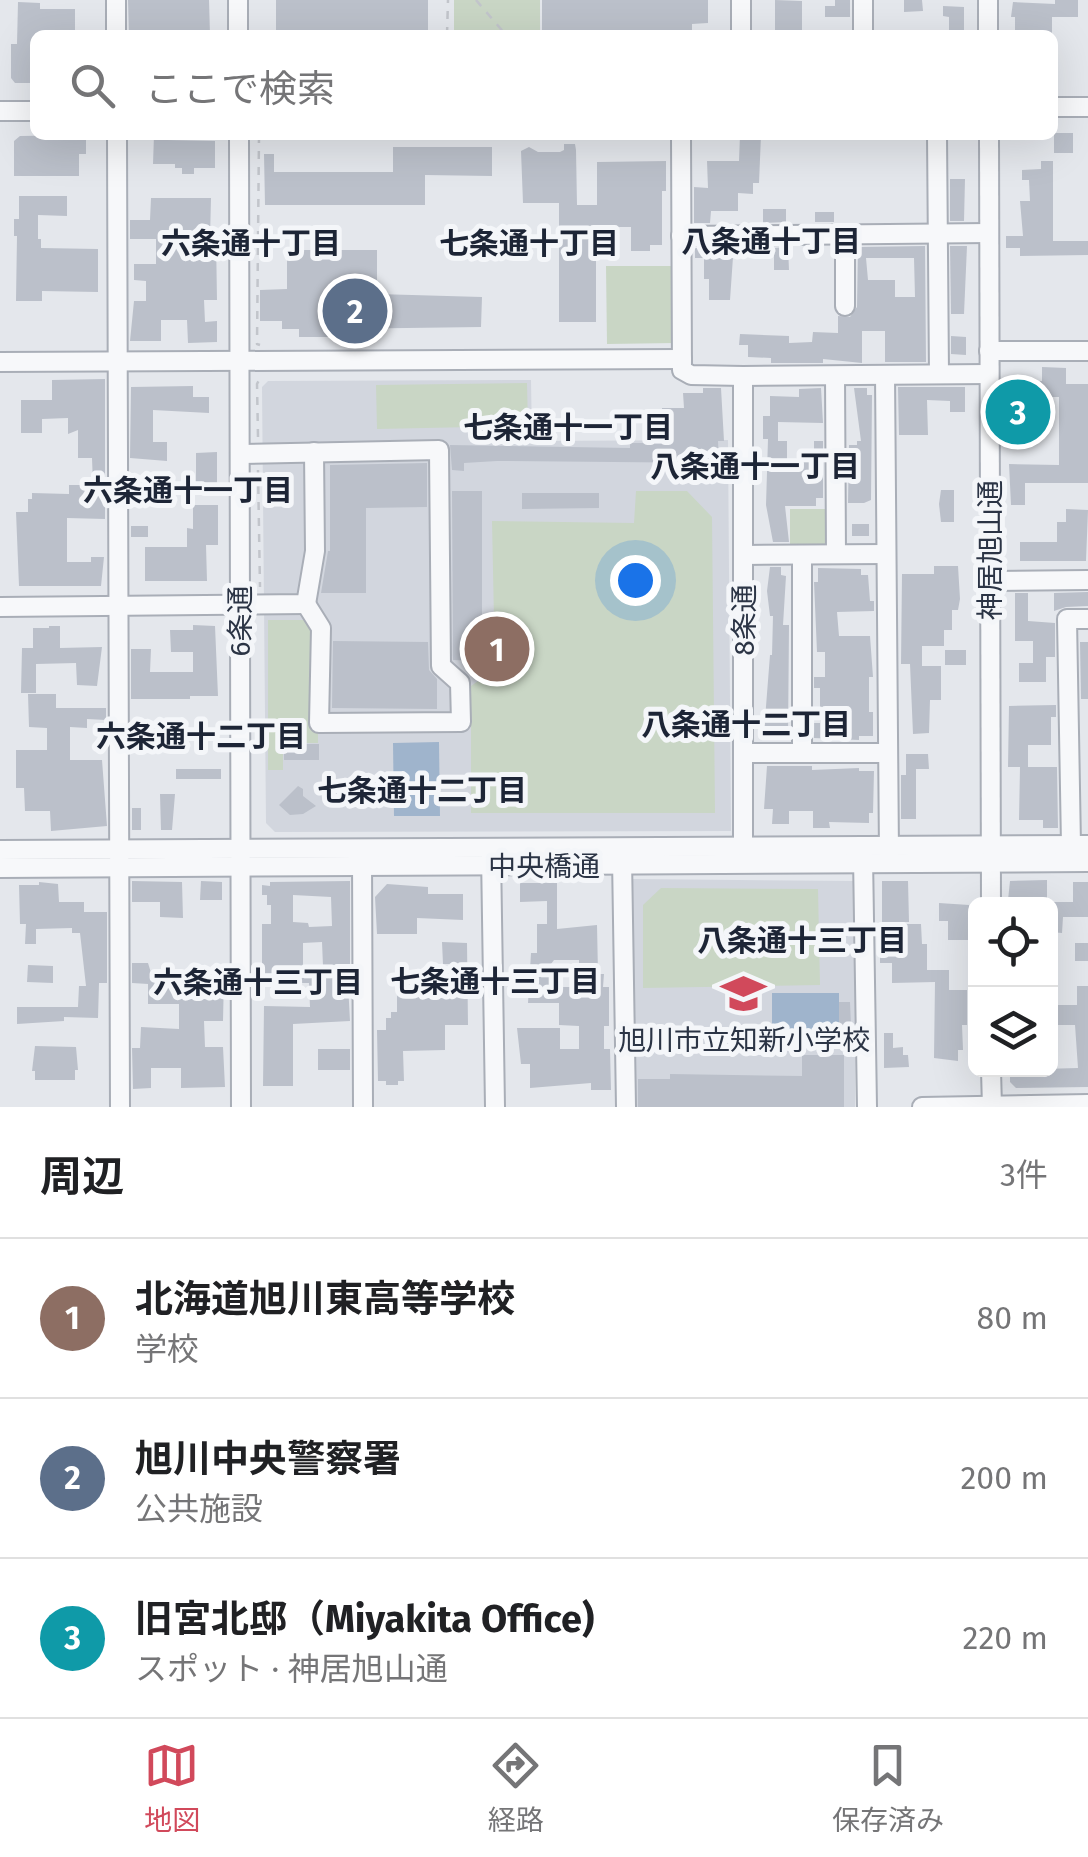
<!DOCTYPE html>
<html lang="ja">
<meta charset="utf-8">
<style>
:root{--surface:#fff;--page:#f2f2f2;--text:#202124;--muted:#757577;--line:#e0e0e0;--accent:#d1495b}
body{margin:0;font-family:"Fira Sans","Noto Sans JP",sans-serif;background:var(--page);color:var(--text)}
.controls{position:absolute;right:30px;bottom:30px;display:grid;overflow:hidden;border-radius:15px;box-shadow:0 10px 40px #0002}
.controls button{width:90px;height:90px;display:grid;place-items:center;padding:0;border:0;border-bottom:2px solid var(--line);background:var(--surface);color:var(--text);font:50px sans-serif}
.you{position:absolute;left:635px;top:580px;width:35px;height:35px;margin:-25px;border:8px solid #fff;border-radius:50%;background:#1a73e8;box-shadow:0 0 0 15px #1a73e833}
.badge{display:grid;place-items:center;width:65px;height:65px;border-radius:50%;background:var(--accent);color:#fff;font-size:32px;font-weight:700}
.pin{position:absolute;translate:-50% -50%;border:5px solid #fff;box-shadow:0 2px 10px #0006}
.list{margin:0;padding:0;list-style:none}
h2{display:flex;justify-content:space-between;align-items:center;height:130px;margin:0;padding:0 40px;font-size:42px}
h2 small{font-size:32px;font-weight:400;color:var(--muted)}
.list li{display:grid;grid-template-columns:65px 1fr auto;gap:30px;align-items:center;box-sizing:border-box;height:160px;padding:0 40px;border-top:2px solid var(--line)}
.list b{display:block;font-size:38px;white-space:nowrap}
.list p{margin:0;font-size:32px;white-space:nowrap;color:var(--muted)}
.list em{font-size:32px;font-style:normal;color:var(--muted)}
.icon{flex:none;width:55px;height:55px;fill:none;stroke:currentColor;stroke-width:2;stroke-linecap:round;stroke-linejoin:round}
.map{position:relative;flex:none;width:1088px;height:1107px;overflow:hidden}
.search{position:absolute;background:var(--surface);box-shadow:0 10px 40px #0002;left:30px;right:30px;top:30px;height:110px;display:flex;align-items:center;gap:25px;box-sizing:border-box;padding:0 35px;border-radius:15px;color:var(--muted);font-size:38px}
.sheet{height:610px;background:var(--surface)}
nav{display:flex;justify-content:space-around;align-items:center;box-sizing:border-box;height:140px;border-top:2px solid var(--line);background:var(--surface);font-size:28px;color:var(--muted)}
nav a{display:grid;justify-items:center;gap:5px}
nav .on{color:var(--accent)}
.map>svg:first-child{display:block}
</style>
<div class="map">
<svg width="1088" height="1107" viewBox="0 0 1088 1107">
<rect width="100%" height="100%" fill="#e4e7ec"/>
<g fill="#d2d6de">
<polygon points="531,380 532,441 728,440 731,831 275,832 266,823 262,387 268,381"/>
<polygon points="632,879 856,881 855,1107 632,1107"/>
</g>
<g fill="#c9d6c5">
<rect x="454" y="0" width="86" height="35"/>
<polygon points="606,266 674,266 675,343 607,344"/>
<polygon points="527,383 528,426 377,429 376,385"/>
<polygon points="636,491 687,491 712,517 715,813 471,813 471,686 495,669 492,521 634,523"/>
<polygon points="790,509 827,509 828,540 823,546 790,547"/>
<polygon points="268,620 317,620 318,743 283,743 283,770 268,770"/>
<polygon points="661,888 818,889 820,985 643,988 643,905"/>
</g>
<g fill="#9fb4cc">
<polygon points="439,742 440,816 394,816 393,743"/>
<rect x="772" y="993" width="67" height="44"/>
</g>
<g fill="#bbc0ca" fill-rule="evenodd">
<polygon points="128,0 209,0 210,35 129,35"/>
<rect x="276" y="0" width="152" height="35"/>
<polygon points="542,0 708,0 708,23 692,24 692,35 542,35"/>
<polygon points="775,0 802,1 802,33 775,33"/>
<polygon points="835,0 850,0 850,17 825,17 825,6 835,6"/>
<polygon points="904,0 922,0 923,11 904,12"/>
<polygon points="1055,0 1078,0 1078,17 1052,17 1052,35 1015,35 1015,17 1011,17 1013,2 1055,4"/>
<polygon points="18,2 40,3 40,9 75,9 75,33 35,33 35,83 15,83 11,78 11,44 17,44"/>
<polygon points="943,6 964,7 964,35 949,35 949,17 943,16"/>
<rect x="1054" y="133" width="19" height="20"/>
<polygon points="86,135 86,154 79,154 79,176 14,176 14,141 20,136"/>
<polygon points="154,135 167,135 167,140 215,141 215,168 194,168 194,174 182,174 182,168 175,168 175,164 153,164"/>
<polygon points="740,135 761,135 759,183 753,183 753,194 738,193 738,211 711,211 710,223 694,223 694,187 708,188 707,161 739,161"/>
<polygon points="564,144 575,144 576,150 577,205 597,205 597,162 666,161 666,191 662,191 662,245 650,245 650,251 631,251 631,227 596,227 596,322 559,322 559,203 523,203 521,151 529,147 538,152 560,152 564,150"/>
<polygon points="393,147 492,147 492,176 425,175 425,205 265,205 264,154 274,154 274,172 393,172"/>
<polygon points="1041,161 1053,161 1053,241 1088,241 1088,255 1020,256 1020,248 1006,248 1006,236 1023,236 1020,201 1030,201 1029,180 1022,180 1022,170 1041,169"/>
<polygon points="950,179 965,179 964,221 950,221"/>
<polygon points="19,196 67,196 67,216 38,215 38,239 41,239 41,248 98,249 98,292 42,291 42,301 16,301 17,236 14,236 14,219 19,219"/>
<polygon points="151,198 211,198 210,238 216,238 217,300 204,300 205,322 217,321 217,342 188,343 187,320 161,320 161,341 130,341 134,301 146,301 146,281 134,280 134,264 156,264 156,239 130,239 130,220 150,220"/>
<polygon points="763,209 786,209 786,222 763,223"/>
<rect x="815" y="212" width="19" height="10"/>
<path d="M925,246L926,362H885V331H862V363L823,359V363H771V358L748,357V345H739L740,334L789,336V343L812,342L813,332L838,333V316L850,317L857,307L858,247ZM866,258H914L915,297H895V280H868Z"/>
<polygon points="950,246 967,246 964,314 951,314"/>
<polygon points="788,247 789,270 774,270 774,248"/>
<polygon points="695,248 739,248 739,257 733,257 730,300 709,300 709,279 704,279 704,258 695,258"/>
<polygon points="287,250 377,250 377,294 482,297 481,327 332,329 332,337 299,337 299,329 282,329 282,321 260,321 260,290 287,289"/>
<polygon points="951,336 966,337 966,355 951,354"/>
<polygon points="1042,367 1066,368 1066,384 1088,384 1088,483 1025,483 1025,505 1011,505 1009,464 1059,465 1059,397 1032,397 1032,420 1004,421 1004,404 1008,403 1008,381 1042,381"/>
<polygon points="105,379 105,519 67,518 67,562 91,562 91,557 104,557 101,586 19,586 16,512 28,512 28,499 32,499 32,493 69,494 69,485 93,485 92,458 78,458 78,430 68,434 68,418 42,419 42,433 21,433 21,400 52,400 52,380"/>
<polygon points="193,386 193,397 209,397 209,413 153,410 153,442 167,442 167,461 130,458 131,387"/>
<polygon points="898,387 965,387 965,412 950,412 950,401 927,400 928,435 899,435"/>
<polygon points="703,388 721,388 724,441 718,441 719,463 497,461 464,463 464,471 452,470 450,445 630,448 630,443 662,443 662,408 684,408 683,393 703,393"/>
<polygon points="821,388 823,423 778,422 778,441 787,441 787,462 814,462 814,441 823,441 823,498 816,498 816,506 785,506 789,542 773,542 766,505 768,439 763,439 763,416 770,416 770,396 799,397 799,389"/>
<polygon points="854,388 867,388 867,395 872,395 871,500 864,503 848,503 849,445 857,445 857,441 861,441"/>
<polygon points="217,452 217,484 196,484 196,453"/>
<polygon points="427,463 427,507 366,508 366,593 321,593 328,551 330,551 330,465"/>
<polygon points="131,486 146,486 145,494 150,494 150,504 131,504"/>
<polygon points="941,490 954,490 954,522 941,522 939,504"/>
<polygon points="452,491 482,491 482,661 453,660"/>
<polygon points="522,493 599,493 599,508 522,509"/>
<polygon points="193,505 218,505 218,545 206,545 207,581 145,581 145,547 187,547 187,528 193,529"/>
<polygon points="1066,509 1088,510 1086,561 1020,561 1020,542 1057,542 1057,522 1066,522"/>
<rect x="852" y="524" width="17" height="12"/>
<rect x="131" y="526" width="17" height="11"/>
<polygon points="934,566 958,566 960,599 958,610 952,610 952,630 944,630 944,646 922,646 922,666 941,666 941,700 930,700 929,733 913,734 910,664 901,664 902,574 934,574"/>
<polygon points="770,567 781,567 781,575 786,576 783,625 789,625 788,738 773,738 773,732 764,732 770,655 772,655 773,616 770,616 767,591"/>
<polygon points="818,568 861,569 861,575 868,575 870,601 874,601 874,611 837,612 839,636 870,636 873,677 869,677 869,712 873,712 873,736 859,736 859,740 814,738 814,723 820,723 820,688 814,688 814,677 825,677 825,652 817,652 814,582 818,582"/>
<polygon points="1088,592 1088,606 1066,607 1054,611 1054,593"/>
<polygon points="1015,593 1028,593 1028,621 1055,623 1055,657 1046,657 1046,682 1019,682 1019,663 1033,663 1033,641 1015,641"/>
<polygon points="193,625 215,626 218,696 190,696 190,699 131,699 131,649 151,649 150,672 193,672 193,652 171,652 170,630 193,630"/>
<polygon points="49,626 60,626 60,648 102,647 97,686 77,685 76,663 36,664 36,693 21,693 22,648 33,648 33,628 49,628"/>
<polygon points="333,641 428,642 429,670 437,679 437,709 332,708"/>
<polygon points="1080,642 1088,642 1088,699 1081,699"/>
<rect x="945" y="650" width="21" height="15"/>
<polygon points="28,694 56,694 56,708 106,708 106,720 87,719 87,728 70,727 70,760 102,760 107,826 51,831 50,811 25,811 24,788 16,788 16,750 47,750 47,728 29,727"/>
<polygon points="1056,705 1056,717 1051,717 1051,745 1028,745 1028,767 1057,767 1058,828 1043,828 1043,820 1019,820 1020,767 1008,767 1009,706"/>
<rect x="284" y="744" width="35" height="16"/>
<polygon points="906,754 928,754 929,769 916,769 916,819 901,819 901,775 906,775"/>
<polygon points="767,766 812,766 812,770 859,768 859,771 874,771 873,813 869,813 869,823 829,822 830,828 813,828 813,811 789,811 789,824 772,824 773,809 764,809"/>
<rect x="176" y="769" width="45" height="10"/>
<polygon points="298,786 303,789 303,796 316,806 303,814 290,815 279,805"/>
<polygon points="160,794 175,794 172,830 161,830"/>
<rect x="132" y="808" width="9" height="22"/>
<polygon points="1047,880 1047,904 1021,904 1021,900 1008,900 1010,881"/>
<polygon points="132,881 182,882 183,918 160,917 160,902 132,902"/>
<polygon points="201,881 222,882 222,900 200,900"/>
<path d="M350,881V964H336L337,984H348L350,1021L293,1024V1086H263L264,1006L310,1007L309,983H262V924H271V905H267V895H262V885L270,886V882ZM293,895L331,897L332,926L309,927L308,923L293,922ZM322,942L323,966H303V943Z"/>
<polygon points="882,881 908,881 909,922 882,922"/>
<polygon points="39,882 58,884 59,902 84,902 84,912 107,912 107,983 99,983 98,1018 64,1017 64,1021 17,1024 17,1007 78,1007 79,986 86,986 80,933 72,933 72,928 36,929 36,944 25,944 26,924 20,924 19,885 39,885"/>
<polygon points="1073,882 1088,882 1088,917 1063,917 1062,933 1050,932 1050,902 1073,902"/>
<path d="M520,883H557V929L597,925L598,974H604L603,987H609V1026H604V1049H610L611,1090H591V1083L530,1088V1064H521L517,1028H560V1049H579V1026L559,1025V1003H528L531,953H537V924H547V901L520,902ZM554,960H579V987H551V964Z"/>
<polygon points="387,884 428,887 428,894 463,894 463,920 417,918 417,934 377,934 375,897"/>
<polygon points="939,903 969,905 969,940 948,940 948,921 939,921"/>
<polygon points="906,924 921,924 922,944 927,944 927,970 949,970 949,990 967,990 967,1025 962,1025 963,1050 958,1050 958,1061 934,1058 935,982 892,983 892,963 880,963 880,943 906,943"/>
<polygon points="442,942 467,943 468,1025 445,1025 445,1050 403,1051 404,1081 398,1081 398,1085 386,1085 386,1081 378,1081 377,1030 386,1030 386,1018 391,1018 391,1012 397,1012 397,986 449,987 449,964 443,964"/>
<rect x="1075" y="943" width="13" height="18"/>
<polygon points="132,963 148,963 152,976 160,976 160,986 203,987 203,977 224,977 223,1021 204,1021 205,1047 223,1047 225,1087 181,1088 181,1068 151,1068 151,1088 133,1089 132,1048 140,1048 141,1027 179,1029 179,1004 148,1004 148,984 132,983"/>
<polygon points="28,965 53,966 53,983 27,982"/>
<polygon points="1077,986 1088,986 1088,1087 1016,1088 1010,1082 1010,1070 1078,1068 1075,1025 1050,1025 1050,1005 1077,1005"/>
<polygon points="839,1002 850,1002 851,1026 839,1026"/>
<polygon points="884,1033 893,1033 893,1048 903,1047 903,1055 908,1055 909,1067 884,1068"/>
<polygon points="35,1046 76,1047 78,1070 75,1070 75,1080 35,1080 35,1071 32,1071"/>
<rect x="318" y="1049" width="32" height="21"/>
<polygon points="802,1055 844,1055 844,1107 638,1107 638,1079 670,1079 670,1074 802,1076"/>
</g>
<g fill="none" stroke-linecap="round" stroke-linejoin="round">
<defs>
<g id="minor">
<polyline points="116,0 116,35"/>
<polyline points="238,0 238,35"/>
<polyline points="863,0 863,35"/>
<polyline points="988,0 988,35"/>
<polyline points="741,35 741,0"/>
<polyline points="1053,107 1088,107"/>
<polyline points="0,111 35,111"/>
<polyline points="117,135 120,1107"/>
<polyline points="239,135 241,1107"/>
<polyline points="681,135 682,370 691,375 743,376 989,374"/>
<polyline points="937,135 939,374"/>
<polyline points="989,135 991,904"/>
<polyline points="845,235 845,306"/>
<polyline points="681,236 989,233"/>
<polyline points="989,351 1088,351"/>
<polyline points="0,362 682,359"/>
<polyline points="885,375 889,854"/>
<polyline points="743,376 743,855"/>
<polyline points="835,376 836,554"/>
<polyline points="240,454 439,450 441,666 460,683 461,722 319,723 321,628 306,604"/>
<polyline points="744,555 886,554"/>
<polyline points="990,581 1088,580"/>
<polyline points="0,607 306,604 315,551 314,452"/>
<polyline points="802,752 802,555"/>
<polyline points="743,753 886,753"/>
<polyline points="1071,845 1067,619 1088,619"/>
<polyline points="0,850 1088,845"/>
<polyline points="491,854 495,1107"/>
<polyline points="863,857 867,1107"/>
<polyline points="362,858 363,1107"/>
<polyline points="622,858 626,1107"/>
<polyline points="0,868 1088,862"/>
<polyline points="991,1070 992,1107"/>
<polyline points="922,1107 1088,1104"/>
</g>
</defs>
<use href="#minor" stroke="#a9aeb7" stroke-width="22"/>
<g stroke="#c2c5cb" stroke-width="2.5" stroke-dasharray="8 8" stroke-linecap="butt">
<polyline points="476,0 506,35"/>
<polyline points="447,35 448,0"/>
<polyline points="259,135 257,344 260,345"/>
<polyline points="258,437 257,384 261,376"/>
<polyline points="258,470 260,587"/>
</g>
<use href="#minor" stroke="#f7f8fa" stroke-width="18"/>
</g>
<defs>
<symbol id="school-bare" viewBox="-9 -9 18 18"><path d="M0-5L7-2L0 1L-7-2ZM-4 1L0 2.5L4 1V4Q0 6-4 4Z" fill="#d1495b" stroke="#f4f6f9" stroke-width="2.5" paint-order="stroke"/></symbol>
</defs>
<g fill-rule="evenodd">
<use href="#school-bare" x="712" y="962" width="63" height="63"/>
</g>
<g text-anchor="middle" stroke-width="10" stroke-linejoin="round" paint-order="stroke">
<g font-size="28" fill="#2b3445" stroke="#f4f6f9">
<text transform="translate(990 550) rotate(-90)" y="10">神居旭山通</text>
<text transform="translate(744 620) rotate(-90)" y="10">8条通</text>
<text transform="translate(240 621) rotate(-90)" y="10">6条通</text>
<text x="544" y="876">中央橋通</text>
</g>
<g font-size="28" fill="#2b3445" stroke="#f4f6f9">
<text x="744" y="1050">旭川市立知新小学校</text>
</g>
<g font-size="30" font-weight="bold" fill="#1d2536" stroke="#f4f6f9">
<text x="771" y="252">八条通十丁目</text>
<text x="251" y="254">六条通十丁目</text>
<text x="529" y="254">七条通十丁目</text>
<text x="568" y="438">七条通十一丁目</text>
<text x="755" y="477">八条通十一丁目</text>
<text x="188" y="501">六条通十一丁目</text>
<text x="746" y="735">八条通十二丁目</text>
<text x="201" y="747">六条通十二丁目</text>
<text x="422" y="801">七条通十二丁目</text>
<text x="802" y="951">八条通十三丁目</text>
<text x="495" y="992">七条通十三丁目</text>
<text x="258" y="993">六条通十三丁目</text>
</g>
</g>
</svg>
<div class="controls">
<button><svg class="icon" aria-label="locate" viewBox="0 0 24 24"><circle cx="12" cy="12" r="6"/><path d="M12 2v4M12 18v4M2 12h4M18 12h4"/></svg></button>
<button><svg class="icon" aria-label="layers" viewBox="0 0 24 24"><path d="M12 4l9 5-9 5-9-5zM3 14l9 5 9-5"/></svg></button>
</div>
<div class="you"></div>
<div class="pin badge" style="left:497px;top:649px;background:#8d6e63">1</div>
<div class="pin badge" style="left:355px;top:311px;background:#5c6f8a">2</div>
<div class="pin badge" style="left:1018px;top:412px;background:#0f9aa8">3</div>
<div class="search"><svg class="icon" aria-label="search" viewBox="0 0 24 24"><circle cx="10" cy="10" r="6"/><path d="M15 15l6 6"/></svg>ここで検索</div>
</div>
<section class="sheet">
<h2>周辺<small>3件</small></h2>
<ul class="list">
<li><span class="badge" style="background:#8d6e63">1</span><div><b>北海道旭川東高等学校</b><p>学校</p></div><em>80 m</em></li>
<li><span class="badge" style="background:#5c6f8a">2</span><div><b>旭川中央警察署</b><p>公共施設</p></div><em>200 m</em></li>
<li><span class="badge" style="background:#0f9aa8">3</span><div><b>旧宮北邸（Miyakita Office)</b><p>スポット · 神居旭山通</p></div><em>220 m</em></li>
</ul>
</section>
<nav>
<a class="on"><svg class="icon" aria-label="map" viewBox="0 0 24 24"><path d="M3 6l6-2 6 2 6-2v14l-6 2-6-2-6 2zM9 4v14M15 6v14"/></svg>地図</a>
<a><svg class="icon" aria-label="directions" viewBox="0 0 24 24"><path d="M12 3l9 9-9 9-9-9zM9 14v-3h6M13 9l2 2-2 2"/></svg>経路</a>
<a><svg class="icon" aria-label="saved" viewBox="0 0 24 24"><path d="M7 4h10v16l-5-4-5 4z"/></svg>保存済み</a>
</nav>
